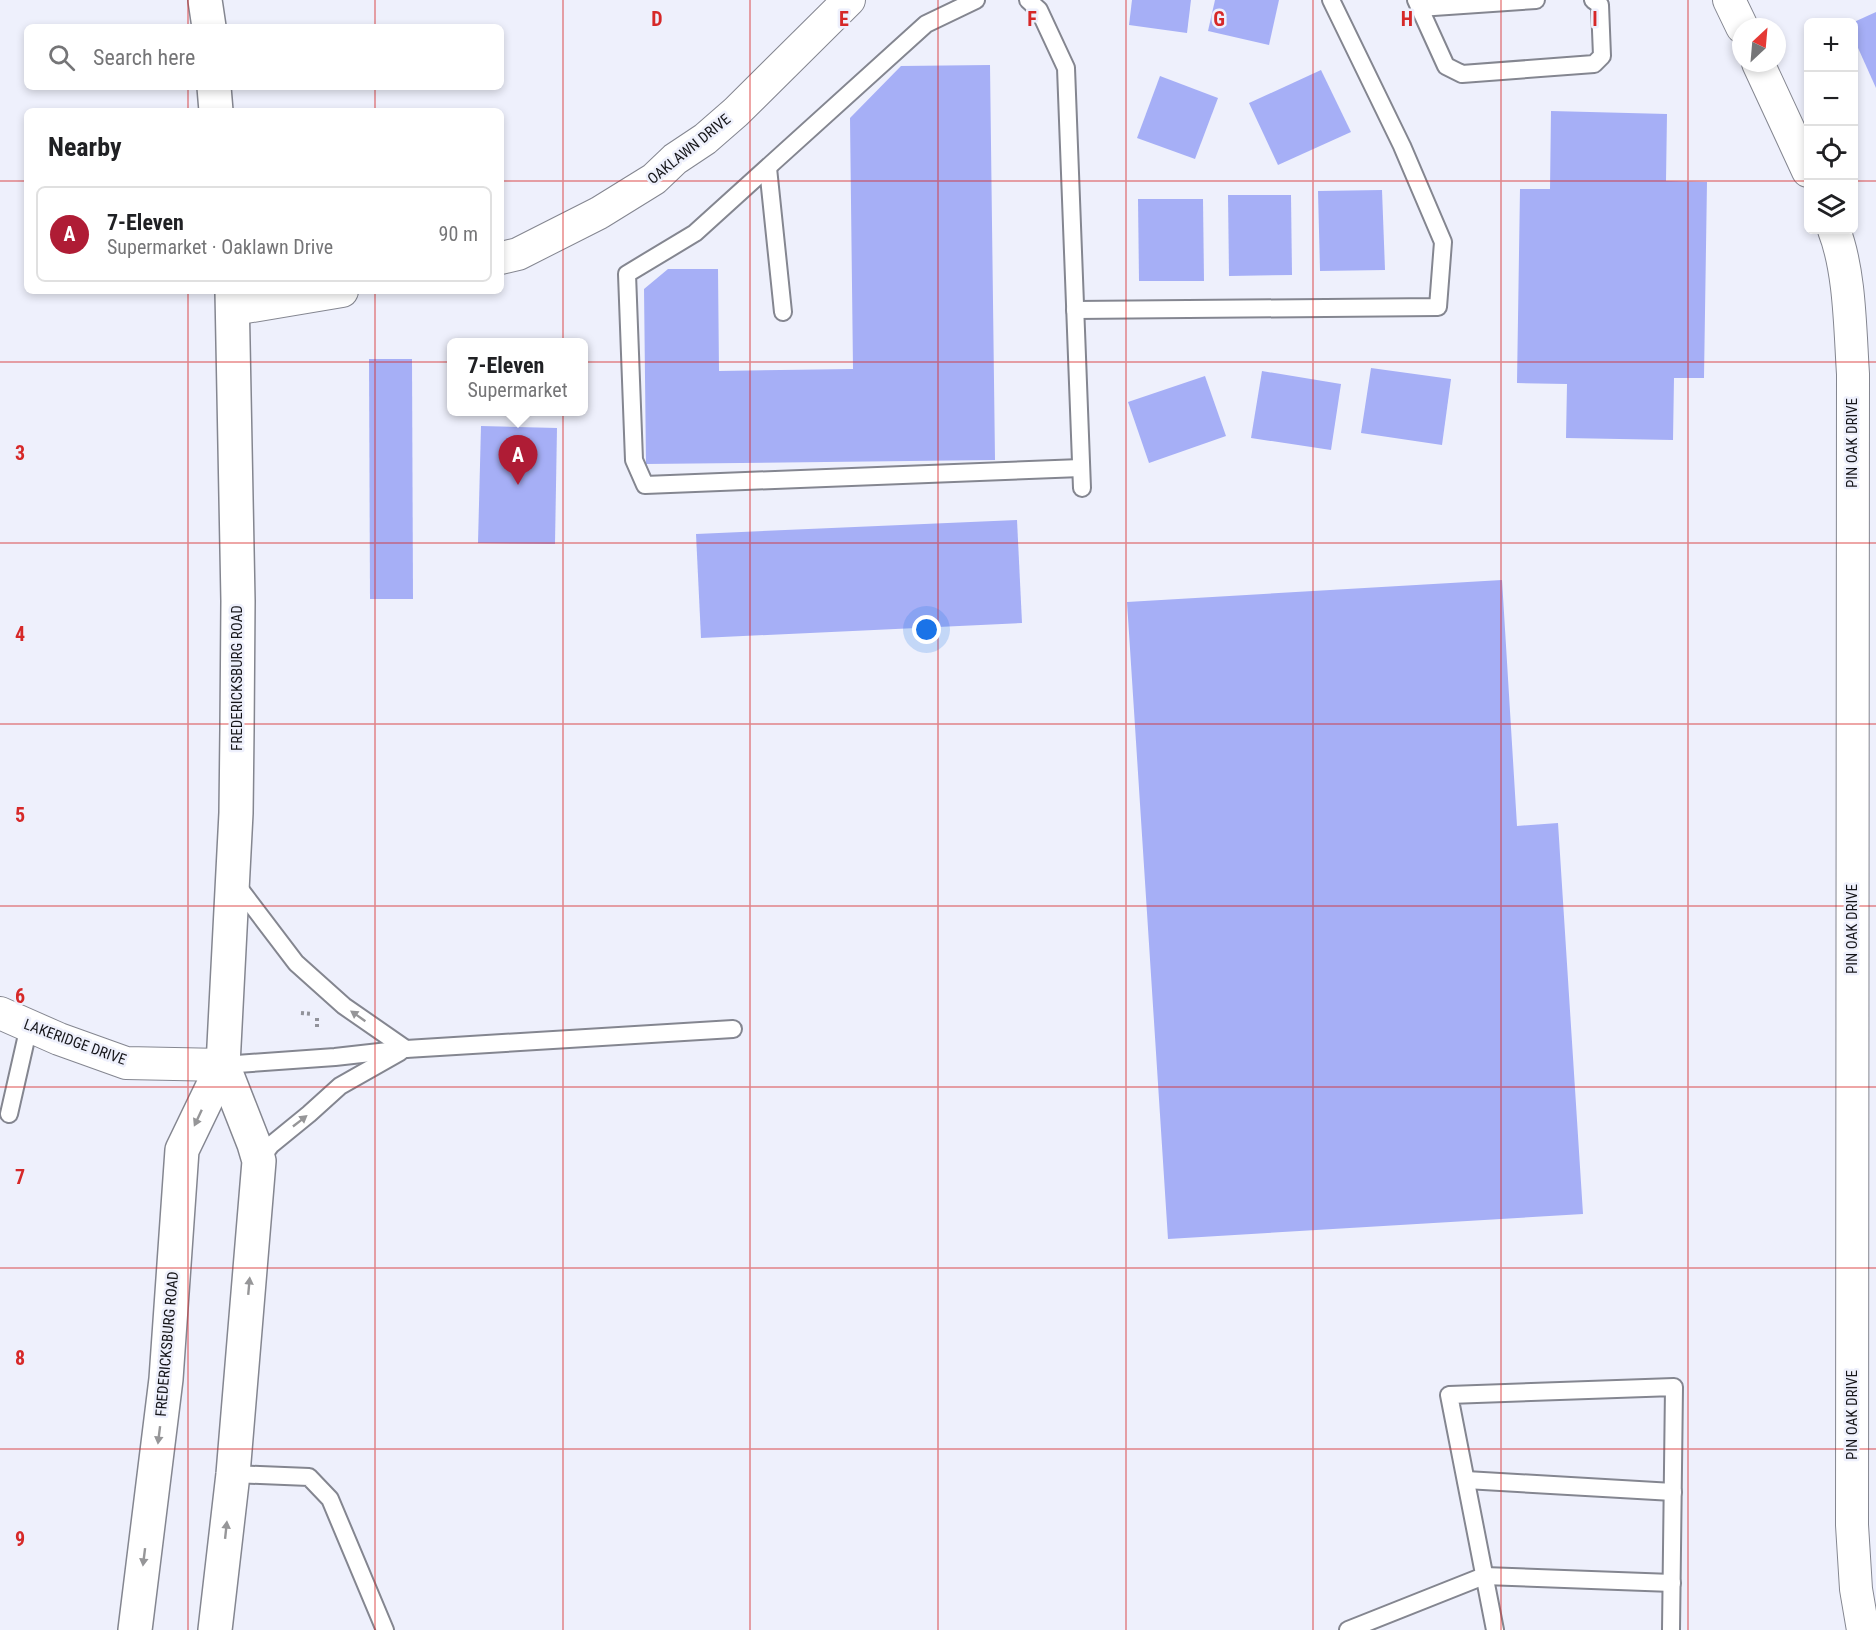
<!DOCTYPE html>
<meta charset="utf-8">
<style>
:root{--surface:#fff;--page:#f2f2f2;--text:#202124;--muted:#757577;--line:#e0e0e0;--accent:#af1c35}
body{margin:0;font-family:"Roboto Condensed",sans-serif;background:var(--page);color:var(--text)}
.controls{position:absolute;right:18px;top:18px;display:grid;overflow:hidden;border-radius:9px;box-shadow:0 3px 9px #0003}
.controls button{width:54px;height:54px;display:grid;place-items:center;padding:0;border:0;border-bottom:2px solid var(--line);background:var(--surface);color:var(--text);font:30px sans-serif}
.compass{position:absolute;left:1732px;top:18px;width:54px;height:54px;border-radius:50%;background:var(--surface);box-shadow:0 3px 9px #0003;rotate:26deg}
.you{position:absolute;left:927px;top:630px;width:21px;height:21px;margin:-15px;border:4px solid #fff;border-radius:50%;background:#1a73e8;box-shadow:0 0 0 9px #1a73e833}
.badge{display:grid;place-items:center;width:39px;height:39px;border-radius:50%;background:var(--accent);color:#fff;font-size:20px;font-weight:700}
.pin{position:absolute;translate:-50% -50px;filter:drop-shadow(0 2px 3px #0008)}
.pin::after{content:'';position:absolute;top:32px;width:21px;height:18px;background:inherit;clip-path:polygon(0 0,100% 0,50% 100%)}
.popup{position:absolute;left:447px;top:338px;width:141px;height:78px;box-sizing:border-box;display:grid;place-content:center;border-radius:9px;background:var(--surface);filter:drop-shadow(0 2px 4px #0005);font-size:20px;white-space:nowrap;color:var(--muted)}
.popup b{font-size:22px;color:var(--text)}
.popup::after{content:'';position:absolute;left:50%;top:100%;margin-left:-12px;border:12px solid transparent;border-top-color:var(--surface)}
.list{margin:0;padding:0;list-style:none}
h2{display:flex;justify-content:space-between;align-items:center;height:78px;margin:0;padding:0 24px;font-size:26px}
h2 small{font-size:20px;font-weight:400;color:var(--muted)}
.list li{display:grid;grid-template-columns:39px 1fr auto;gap:18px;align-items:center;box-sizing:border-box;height:96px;margin:0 12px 12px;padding:0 12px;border:2px solid var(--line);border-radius:9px}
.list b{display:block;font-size:22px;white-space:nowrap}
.list p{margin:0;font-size:20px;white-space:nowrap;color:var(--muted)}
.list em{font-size:20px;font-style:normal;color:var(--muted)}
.icon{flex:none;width:33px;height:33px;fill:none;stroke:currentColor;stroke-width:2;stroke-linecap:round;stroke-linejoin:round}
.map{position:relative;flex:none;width:1876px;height:1630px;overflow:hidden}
.search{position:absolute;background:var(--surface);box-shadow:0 3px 9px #0003;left:24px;top:24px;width:480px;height:66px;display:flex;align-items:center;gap:15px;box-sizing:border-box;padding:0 21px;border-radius:9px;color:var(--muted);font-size:22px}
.panel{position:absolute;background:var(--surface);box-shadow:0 3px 9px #0003;left:24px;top:108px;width:480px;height:186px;border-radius:9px}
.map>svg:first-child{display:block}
</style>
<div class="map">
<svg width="1876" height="1630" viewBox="0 0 1876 1630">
<rect width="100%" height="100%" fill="#eef0fc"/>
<g fill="#a6aff6">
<polygon points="1132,0 1191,0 1187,33 1129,25"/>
<polygon points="1215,0 1279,0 1269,45 1208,31"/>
<polygon points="1876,12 1876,88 1854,39 1854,22"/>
<polygon points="990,65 995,460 646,464 644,289 668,269 718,269 719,371 853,369 850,118 901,66"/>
<polygon points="1321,70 1351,132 1278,165 1249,103"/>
<polygon points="1160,76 1218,98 1195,159 1137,138"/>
<polygon points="1551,111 1667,114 1666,181 1707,182 1704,378 1674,378 1673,440 1566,438 1567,384 1517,383 1520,189 1550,189"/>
<polygon points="1382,190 1385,270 1320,271 1318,191"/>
<polygon points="1228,195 1291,195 1292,275 1229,276"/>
<polygon points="1138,199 1203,199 1204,281 1139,281"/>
<polygon points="369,359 412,359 413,599 370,599"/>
<polygon points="1371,368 1451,379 1442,445 1361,433"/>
<polygon points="1262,371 1341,384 1331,450 1251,438"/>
<polygon points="1205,376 1226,436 1149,463 1128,402"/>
<polygon points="481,426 557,428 555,544 478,543"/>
<polygon points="1017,520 1022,623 701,638 696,534"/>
<polygon points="1502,580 1517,826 1558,823 1583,1214 1168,1239 1127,602"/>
</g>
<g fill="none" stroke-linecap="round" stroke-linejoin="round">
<defs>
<g id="service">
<polyline points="976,0 926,24 695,233 627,274 634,460 645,485 1081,468"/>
<polyline points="1028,0 1039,10 1066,68 1082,488"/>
<polyline points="1416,0 1446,66 1462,74 1594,64 1602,56 1600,5 1593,0"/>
<polyline points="1419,8 1536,0"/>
<polyline points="768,168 783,312"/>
<polyline points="1075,310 1438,307 1443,242 1402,146 1331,0"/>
<polyline points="236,884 296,963 344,1006 406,1049"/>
<polyline points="223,1065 335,1057 406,1049 733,1029"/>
<polyline points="9,1114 29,1026"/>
<polyline points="259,1161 271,1145 309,1114 340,1086 400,1052"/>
<polyline points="233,1474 309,1477 330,1499 385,1630"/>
<polyline points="1466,1480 1673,1492"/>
<polyline points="1348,1630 1484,1576 1672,1583"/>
<polyline points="1495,1630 1449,1395 1674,1387 1671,1630"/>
</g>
<g id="minor">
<polyline points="1729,0 1742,27"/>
<polyline points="1758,63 1808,171"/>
<path d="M1834,230C1850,271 1850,329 1853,374L1852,1525L1856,1589L1863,1630"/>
<polyline points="501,258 518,254 599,213 654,179 675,159 705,139 736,112 849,0"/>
<polyline points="234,309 342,291"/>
<polyline points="0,1013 59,1039 126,1063 223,1065"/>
</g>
<g id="primary">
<polyline points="205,0 209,27"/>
<polyline points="214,87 216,111"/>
<polyline points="135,1630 166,1379 182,1150 223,1065 236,813 237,730 238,601 232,291"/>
<polyline points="215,1630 233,1474 259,1161 254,1144 223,1065"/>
</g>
</defs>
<use href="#service" stroke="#848690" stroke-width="20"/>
<use href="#minor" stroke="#848690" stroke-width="34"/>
<use href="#primary" stroke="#848690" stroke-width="36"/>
<g stroke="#91929a" stroke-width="4" stroke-dasharray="3 3" stroke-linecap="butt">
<polyline points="301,1013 313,1014"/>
<polyline points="317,1027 317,1016"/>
</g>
<use href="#service" stroke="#fff" stroke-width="16"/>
<use href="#minor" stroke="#fff" stroke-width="32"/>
<use href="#primary" stroke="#fff" stroke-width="33"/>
</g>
<defs><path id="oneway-solid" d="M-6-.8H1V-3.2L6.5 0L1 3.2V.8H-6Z" transform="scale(1.5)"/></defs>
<g fill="#969698">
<use href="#oneway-solid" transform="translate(358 1016) rotate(-145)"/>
<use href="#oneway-solid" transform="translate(198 1118) rotate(115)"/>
<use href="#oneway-solid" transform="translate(300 1121) rotate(-38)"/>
<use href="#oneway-solid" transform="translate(249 1286) rotate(-85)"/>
<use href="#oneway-solid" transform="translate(159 1435) rotate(97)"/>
<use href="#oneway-solid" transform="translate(226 1530) rotate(-84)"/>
<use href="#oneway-solid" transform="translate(144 1557) rotate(97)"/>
</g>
<path fill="none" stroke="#d62828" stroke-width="1.5" stroke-opacity="0.55" d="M188,0V27M375,0V27M563,0V1630M750,0V1630M938,0V1630M1126,0V1630M1313,0V1630M1501,0V1630M1688,0V1630M188,87V111M375,87V111M0,181H27M501,181H1808M1854,181H1876M188,291V1630M375,291V1630M0,362H1876M0,543H1876M0,724H1876M0,906H1876M0,1087H1876M0,1268H1876M0,1449H1876"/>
<g text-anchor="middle" stroke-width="5" stroke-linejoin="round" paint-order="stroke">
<g font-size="15" fill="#151519" stroke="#eef0fc">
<text transform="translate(689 149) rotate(-39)" y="5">OAKLAWN DRIVE</text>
<text transform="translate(1852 443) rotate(-90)" y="5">PIN OAK DRIVE</text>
<text transform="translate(237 678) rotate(-90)" y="5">FREDERICKSBURG ROAD</text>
<text transform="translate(1852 929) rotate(-90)" y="5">PIN OAK DRIVE</text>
<text transform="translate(75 1042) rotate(20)" y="5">LAKERIDGE DRIVE</text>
<text transform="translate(167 1344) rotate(-85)" y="5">FREDERICKSBURG ROAD</text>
<text transform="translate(1852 1415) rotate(-90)" y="5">PIN OAK DRIVE</text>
</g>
</g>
<g font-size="20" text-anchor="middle" font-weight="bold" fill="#d62828" stroke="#eef0fc" stroke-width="5" stroke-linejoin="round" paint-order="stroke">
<text x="657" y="26">D</text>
<text x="844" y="26">E</text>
<text x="1032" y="26">F</text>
<text x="1219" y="26">G</text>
<text x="1407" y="26">H</text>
<text x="1595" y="26">I</text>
<text x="20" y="460">3</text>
<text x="20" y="641">4</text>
<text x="20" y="822">5</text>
<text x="20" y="1003">6</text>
<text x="20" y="1184">7</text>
<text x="20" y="1365">8</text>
<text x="20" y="1546">9</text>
</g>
</svg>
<div class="controls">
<button>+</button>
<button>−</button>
<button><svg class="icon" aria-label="locate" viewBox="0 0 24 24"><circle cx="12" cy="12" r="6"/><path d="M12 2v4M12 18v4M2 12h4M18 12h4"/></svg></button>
<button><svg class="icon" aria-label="layers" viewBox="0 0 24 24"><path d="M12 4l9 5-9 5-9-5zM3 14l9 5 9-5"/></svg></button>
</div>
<svg class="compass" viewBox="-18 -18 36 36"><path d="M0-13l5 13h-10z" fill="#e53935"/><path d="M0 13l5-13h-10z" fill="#757577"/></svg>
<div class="you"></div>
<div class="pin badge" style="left:518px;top:485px">A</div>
<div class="popup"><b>7-Eleven</b>Supermarket</div>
<div class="search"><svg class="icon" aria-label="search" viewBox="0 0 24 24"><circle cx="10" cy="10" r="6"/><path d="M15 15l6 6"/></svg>Search here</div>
<section class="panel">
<h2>Nearby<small></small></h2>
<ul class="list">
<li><span class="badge">A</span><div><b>7-Eleven</b><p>Supermarket · Oaklawn Drive</p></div><em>90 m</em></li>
</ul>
</section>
</div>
